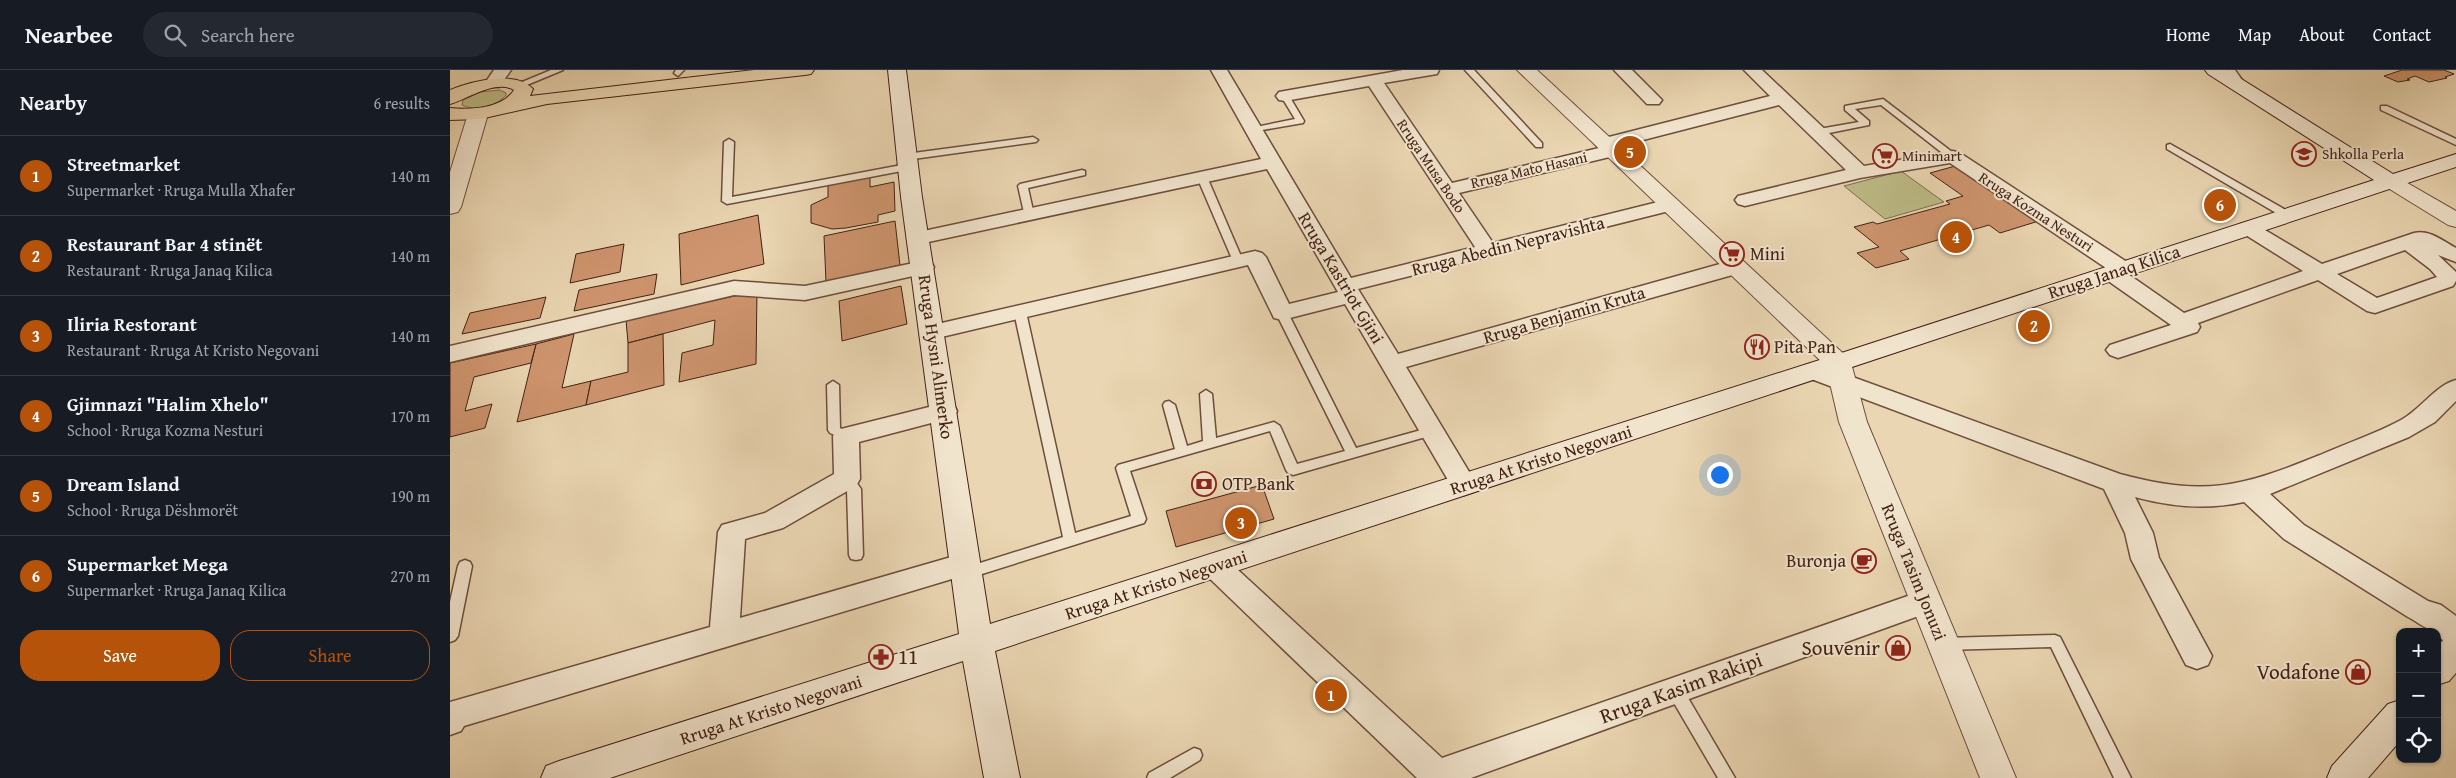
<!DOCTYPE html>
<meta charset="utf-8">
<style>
:root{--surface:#171b24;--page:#242831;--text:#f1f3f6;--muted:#9ea1a6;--line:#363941;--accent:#b45309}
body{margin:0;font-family:"Gentium Book Plus",serif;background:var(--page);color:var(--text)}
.controls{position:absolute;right:15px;bottom:15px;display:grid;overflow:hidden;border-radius:10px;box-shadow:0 1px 4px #0004}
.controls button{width:45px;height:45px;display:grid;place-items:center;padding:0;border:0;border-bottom:1px solid var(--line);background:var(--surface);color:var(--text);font:25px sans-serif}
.you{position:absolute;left:1269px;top:404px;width:18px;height:18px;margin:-12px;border:4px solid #fff;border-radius:50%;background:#1a73e8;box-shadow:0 0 0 8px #1a73e833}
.badge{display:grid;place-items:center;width:32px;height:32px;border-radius:50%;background:var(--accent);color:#fff;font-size:16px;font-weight:700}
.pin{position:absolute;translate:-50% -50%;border:2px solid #fff;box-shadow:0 1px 5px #0006}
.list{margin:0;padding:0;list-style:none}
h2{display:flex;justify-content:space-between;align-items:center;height:65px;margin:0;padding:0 20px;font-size:21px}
h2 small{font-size:16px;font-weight:400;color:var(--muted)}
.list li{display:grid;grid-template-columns:32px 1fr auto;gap:15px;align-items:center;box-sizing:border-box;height:80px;padding:0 20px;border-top:1px solid var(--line)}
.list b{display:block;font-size:19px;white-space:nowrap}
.list p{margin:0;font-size:16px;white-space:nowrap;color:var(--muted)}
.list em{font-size:16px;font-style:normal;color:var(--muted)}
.actions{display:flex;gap:10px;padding:15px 20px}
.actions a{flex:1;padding:11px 0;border:1px solid var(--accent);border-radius:20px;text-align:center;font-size:18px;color:var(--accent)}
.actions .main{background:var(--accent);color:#fff}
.icon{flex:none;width:28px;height:28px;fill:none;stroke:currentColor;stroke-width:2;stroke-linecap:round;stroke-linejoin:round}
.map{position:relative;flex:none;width:2006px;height:708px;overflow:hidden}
header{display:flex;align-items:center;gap:30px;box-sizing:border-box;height:70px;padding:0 25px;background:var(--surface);border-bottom:1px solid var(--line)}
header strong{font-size:24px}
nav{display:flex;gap:28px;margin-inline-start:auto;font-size:18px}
.search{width:350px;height:45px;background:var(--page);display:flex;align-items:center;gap:12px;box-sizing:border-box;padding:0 18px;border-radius:28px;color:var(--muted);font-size:19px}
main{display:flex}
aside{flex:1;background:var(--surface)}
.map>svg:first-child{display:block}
</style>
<header>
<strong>Nearbee</strong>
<div class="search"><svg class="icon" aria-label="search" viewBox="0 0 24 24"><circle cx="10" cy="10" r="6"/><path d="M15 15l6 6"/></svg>Search here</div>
<nav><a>Home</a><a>Map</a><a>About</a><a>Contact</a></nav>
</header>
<main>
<aside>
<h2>Nearby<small>6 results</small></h2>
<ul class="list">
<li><span class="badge">1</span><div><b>Streetmarket</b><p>Supermarket · Rruga Mulla Xhafer</p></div><em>140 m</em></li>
<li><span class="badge">2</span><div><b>Restaurant Bar 4 stinët</b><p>Restaurant · Rruga Janaq Kilica</p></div><em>140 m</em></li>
<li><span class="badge">3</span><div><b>Iliria Restorant</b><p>Restaurant · Rruga At Kristo Negovani</p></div><em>140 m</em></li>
<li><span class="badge">4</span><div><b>Gjimnazi &quot;Halim Xhelo&quot;</b><p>School · Rruga Kozma Nesturi</p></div><em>170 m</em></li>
<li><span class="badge">5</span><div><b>Dream Island</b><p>School · Rruga Dëshmorët</p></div><em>190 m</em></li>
<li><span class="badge">6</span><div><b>Supermarket Mega</b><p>Supermarket · Rruga Janaq Kilica</p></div><em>270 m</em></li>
</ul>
<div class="actions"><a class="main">Save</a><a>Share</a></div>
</aside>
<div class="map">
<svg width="2006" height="708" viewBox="0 0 2006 708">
<rect width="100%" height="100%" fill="#ead6b2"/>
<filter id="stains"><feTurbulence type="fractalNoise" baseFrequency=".004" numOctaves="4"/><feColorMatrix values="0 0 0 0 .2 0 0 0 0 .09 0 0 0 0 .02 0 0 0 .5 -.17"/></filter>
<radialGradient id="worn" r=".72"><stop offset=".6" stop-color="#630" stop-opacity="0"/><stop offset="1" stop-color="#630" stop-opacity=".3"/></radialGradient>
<g fill="#bebc87" stroke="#806e4e">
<path d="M50,20L56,23V25C47,36 25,42 12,35L13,30L30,22Z"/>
<polygon points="1451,101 1494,132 1435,149 1394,116"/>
</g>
<g fill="#cf956e" stroke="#432115">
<polygon points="1952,0 1994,0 2004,4 1995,7 1997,8 1979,12 1965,6 1957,9 1960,10 1948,12 1934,6"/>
<polygon points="1509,95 1592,150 1550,163 1539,155 1450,181 1459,189 1426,198 1407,183 1429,177 1404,157 1423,152 1427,154 1500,134 1496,131 1513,126 1480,103"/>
<polygon points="420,107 420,117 444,112 445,141 428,145 428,152 396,158 382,159 361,153 361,135 378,127 378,114"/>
<polygon points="308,145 314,194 231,215 229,164"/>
<polygon points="445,151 450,195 376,212 374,166"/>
<polygon points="174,174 170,202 120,213 126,184"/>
<polygon points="207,204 204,224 124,241 129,220"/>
<polygon points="451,216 457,254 392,271 389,231"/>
<polygon points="307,221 306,294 229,312 232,283 263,275 265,250 178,273 176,250"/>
<polygon points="96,227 90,248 12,264 20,243"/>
<polygon points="124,264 112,318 141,311 136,335 67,352 86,274"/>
<polygon points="213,264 214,315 136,335 141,311 178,302 178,273"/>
<polygon points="86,274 81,293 24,307 15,341 42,334 35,358 0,367 0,293"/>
<polygon points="812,415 824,449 726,477 716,441"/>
</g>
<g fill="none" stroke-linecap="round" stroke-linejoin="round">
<defs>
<g id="service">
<polygon points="101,0 113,0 72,17 65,15"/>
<polygon points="226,0 234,0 228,6 224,3"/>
<polygon points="1015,0 1024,0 1092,73 1092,77 1086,77"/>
<polygon points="1777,0 1785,0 1797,17 1796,19 1790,19"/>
<polygon points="835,23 838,24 854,51 853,53 801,62 801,58 845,49 831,26"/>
<polygon points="1433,29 1506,85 1506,89 1500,89 1431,35 1405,39 1419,51 1419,55 1369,65 1364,62 1369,59 1409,52 1395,40 1395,36"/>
<polygon points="1931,36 1937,36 2006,69 2006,75 1931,40"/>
<polygon points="583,67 588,70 586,72 456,90 451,87 456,84"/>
<polygon points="279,69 284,72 282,127 457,94 462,97 457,100 277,134 272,131 274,72"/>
<polygon points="1720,74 1841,143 1842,145 1837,148 1833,147 1717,79 1717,75"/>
<polygon points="632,100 635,101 635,105 578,118 584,145 579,148 575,147 568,116 570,114"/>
<polygon points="752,104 757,107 793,191 792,193 784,193 783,191 747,107"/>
<polygon points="570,239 576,242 625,463 681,446 666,398 668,395 725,379 713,335 715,332 719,331 725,335 737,376 753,371 750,324 756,320 762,324 766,368 824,352 830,356 847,394 895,381 826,243 828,241 832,240 838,243 906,378 982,357 988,361 986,364 843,405 838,403 836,400 820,361 680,401 696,449 694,453 516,509 511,507 509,503 511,499 613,467 564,242"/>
<polygon points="383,311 389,315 390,358 402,366 396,370 380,363 378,360 377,315"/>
<polygon points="397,404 402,406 411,419 413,485 411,489 406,490 401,489 399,485 397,420 390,409 392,406"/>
<polygon points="15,490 20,492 22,496 8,566 5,570 0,572 0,532 8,496 10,492"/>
<polygon points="1605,565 1610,567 1681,708 1664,708 1601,577 1493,580 1488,578 1485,574 1488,570 1493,568"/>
<polygon points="1225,614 1231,616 1285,708 1268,708 1217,621 1219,616"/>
<polygon points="744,678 750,680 752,685 750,690 720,708 697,708 699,703"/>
</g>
<g id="minor">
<polygon points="44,0 61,0 49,17 37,17 35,13"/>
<path d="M761,0H777L901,208L1025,177L919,16L835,31L829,30L826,26L829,22L953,0H989L987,4L981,5L934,13L1002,113L1149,78L1145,74L1147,70L1320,26L1294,0H1312L1414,96L1503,81L1510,83L1680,194L1683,199L1678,204L1734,243L1853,201L1791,162L1788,158L1791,154L1798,152L1805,154L1872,194L1964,163C1979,159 1993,171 2006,178V192L1988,185L2006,202V211L2003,216L1925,243L1917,241L1868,210L1748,253L1750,257L1747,262L1668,288L1660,285L1656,280L1660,275L1721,255L1654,208L1651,203L1656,198L1500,93L1410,108L1295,136L1288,134L1285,130L1288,126L1396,100L1329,35L1166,77L1170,81L1168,85L1009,123L1043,173L1220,129L1227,131L1230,135L1227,139L908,219L948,284L1277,192L1285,191L1293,192L1296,197L1293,202L956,297L1027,415L1023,422L1014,425L1005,422L895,234L832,250L824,248L798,195L483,269L475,267L472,262L475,257L483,255L805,181L812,183L816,187L839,234L888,222L817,99L469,174L462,172L459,168L462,164L469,162L811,89ZM1955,180L1980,199L1987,207L1927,228L1887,204Z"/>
<polygon points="1164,0 1182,0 1212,30 1209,34 1197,34"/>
<polygon points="473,191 481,192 484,197 481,202 355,230 284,225 0,292 0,276 284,211 355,216"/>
<path d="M1364,293L1670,404C1755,427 1791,417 1870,385C1897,373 1925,364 1951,350C1971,339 1986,315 2006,310V331L1985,352L1959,367L1820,424L1854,455L1978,531L1991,535L2006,546V575L1995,572L1987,565V562C1980,562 1966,551 1958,547L1834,469L1794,432C1757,440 1722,437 1685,427L1703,463L1709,488L1762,586L1758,595L1747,599L1736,595L1681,489L1675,463L1654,419L1356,307L1352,301L1356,295Z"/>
<polygon points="495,333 504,335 507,341 504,347 409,372 410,409 406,416 333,458 295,469 290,548 515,483 525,486 529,494 525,502 14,656 11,661 0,665 0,632 260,557 268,462 272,455 315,443 384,404 383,366 387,360"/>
<polygon points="765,485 775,488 992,688 1475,520 1485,524 1490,532 1485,540 1021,708 967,708 755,504 751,496 755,488"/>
</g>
<g id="tertiary">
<polygon points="1067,0 1087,0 1397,287 1401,293 1417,352 1566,708 1530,708 1389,352 1376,296"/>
<polygon points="28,38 35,40 38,44 11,137 8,142 0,144 0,102 18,44 21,40"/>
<polygon points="1940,105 1947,107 2006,141 2006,157 1998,155 1933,115 1929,111 1933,107"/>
</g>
<g id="secondary">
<polygon points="438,0 456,0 472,127 540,554 1379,287 1924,110 1758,4 1755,0 1777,0 1943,104 2006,84 2006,97 545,581 570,708 534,708 513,591 160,708 91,708 96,696 109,691 509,564 451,127"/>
<polygon points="2006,565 2006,603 1999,611 1987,615 1987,577 1994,569"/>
<polygon points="1950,630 1950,671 1918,708 1877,708 1882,696 1938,634"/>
</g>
<path id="primary" d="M304,0H364L361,4L355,5L97,34L30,49L0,50V38C20,40 52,39 64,20C45,9 18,29 0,34V20C22,11 66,0 83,19L80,26Z"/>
</defs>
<use href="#service" stroke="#6d4e3c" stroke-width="3"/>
<use href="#minor" stroke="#6d4e3c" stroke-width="3"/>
<use href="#tertiary" stroke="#6d4e3c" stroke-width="2"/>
<use href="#secondary" stroke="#432115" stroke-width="2"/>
<use href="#primary" stroke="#432115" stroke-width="2"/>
<use href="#service" fill="#f1e4cd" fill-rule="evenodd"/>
<use href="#minor" fill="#f1e4cd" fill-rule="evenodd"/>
<use href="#tertiary" fill="#f1e4cd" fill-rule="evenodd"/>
<use href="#secondary" fill="#f1e4cd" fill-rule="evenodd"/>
<use href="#primary" fill="#ead6b2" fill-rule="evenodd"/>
</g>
<defs>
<symbol id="school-ring" viewBox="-11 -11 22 22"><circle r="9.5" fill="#f1e4cd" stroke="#8f2418" stroke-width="1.5"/><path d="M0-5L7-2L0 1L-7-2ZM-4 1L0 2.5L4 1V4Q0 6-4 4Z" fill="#8f2418"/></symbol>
<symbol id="supermarket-ring" viewBox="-11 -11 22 22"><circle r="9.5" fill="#f1e4cd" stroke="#8f2418" stroke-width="1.5"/><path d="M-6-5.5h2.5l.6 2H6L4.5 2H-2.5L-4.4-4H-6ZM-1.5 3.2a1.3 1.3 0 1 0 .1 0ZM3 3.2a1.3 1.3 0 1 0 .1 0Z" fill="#8f2418"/></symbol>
<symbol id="restaurant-ring" viewBox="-11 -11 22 22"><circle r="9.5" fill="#f1e4cd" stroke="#8f2418" stroke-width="1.5"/><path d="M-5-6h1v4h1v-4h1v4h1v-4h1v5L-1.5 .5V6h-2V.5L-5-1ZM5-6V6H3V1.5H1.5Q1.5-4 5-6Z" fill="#8f2418"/></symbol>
<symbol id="bank-ring" viewBox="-11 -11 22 22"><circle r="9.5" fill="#f1e4cd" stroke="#8f2418" stroke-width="1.5"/><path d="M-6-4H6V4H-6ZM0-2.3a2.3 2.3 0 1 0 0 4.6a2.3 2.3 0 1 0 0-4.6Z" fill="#8f2418"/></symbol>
<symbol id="cafe-ring" viewBox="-11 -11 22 22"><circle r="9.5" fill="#f1e4cd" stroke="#8f2418" stroke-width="1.5"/><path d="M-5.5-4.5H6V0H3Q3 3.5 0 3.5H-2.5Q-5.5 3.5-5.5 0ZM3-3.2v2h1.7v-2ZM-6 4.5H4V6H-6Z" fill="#8f2418"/></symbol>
<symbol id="shop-ring" viewBox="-11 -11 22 22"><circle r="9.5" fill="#f1e4cd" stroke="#8f2418" stroke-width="1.5"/><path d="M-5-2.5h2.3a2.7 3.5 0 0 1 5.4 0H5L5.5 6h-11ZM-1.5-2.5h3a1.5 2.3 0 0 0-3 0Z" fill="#8f2418"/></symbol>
<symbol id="pharmacy-ring" viewBox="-11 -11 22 22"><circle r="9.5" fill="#f1e4cd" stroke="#8f2418" stroke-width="1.5"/><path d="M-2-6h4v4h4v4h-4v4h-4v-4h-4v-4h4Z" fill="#8f2418"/></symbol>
</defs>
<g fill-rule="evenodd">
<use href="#school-ring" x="1840" y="70" width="28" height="28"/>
<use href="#supermarket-ring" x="1421" y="72" width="28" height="28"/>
<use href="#supermarket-ring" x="1268" y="170" width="28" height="28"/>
<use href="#restaurant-ring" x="1293" y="263" width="28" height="28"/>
<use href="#bank-ring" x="740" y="400" width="28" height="28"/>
<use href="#cafe-ring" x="1400" y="477" width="28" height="28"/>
<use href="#shop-ring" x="1434" y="564" width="28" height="28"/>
<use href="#pharmacy-ring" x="417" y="573" width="28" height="28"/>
<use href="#shop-ring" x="1894" y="588" width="28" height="28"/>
</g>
<g text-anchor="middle" stroke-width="4" stroke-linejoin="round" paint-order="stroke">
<g font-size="15" fill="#432115" stroke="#f1e4cd" text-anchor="start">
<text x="1872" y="89">Shkolla Perla</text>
<text x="1452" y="91">Minimart</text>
</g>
<g font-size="15" fill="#432115" stroke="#f1e4cd">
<text transform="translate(981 96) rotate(56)" y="5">Rruga Musa Bodo</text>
<text transform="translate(1079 100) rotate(-13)" y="5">Rruga Mato Hasani</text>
<text transform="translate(1586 142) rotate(33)" y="5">Rruga Kozma Nesturi</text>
</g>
<g font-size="18" fill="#432115" stroke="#f1e4cd">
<text transform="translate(1058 176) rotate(-14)" y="6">Rruga Abedin Nepravishta</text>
<text transform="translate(1664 202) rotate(-18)" y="6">Rruga Janaq Kilica</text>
<text transform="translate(891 208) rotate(59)" y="6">Rruga Kastriot Gjini</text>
<text transform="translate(1114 245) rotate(-16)" y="6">Rruga Benjamin Kruta</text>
<text transform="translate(486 287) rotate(82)" y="6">Rruga Hysni Alimerko</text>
<text transform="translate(1091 390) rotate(-18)" y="6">Rruga At Kristo Negovani</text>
<text transform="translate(1464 502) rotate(68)" y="6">Rruga Tasim Jonuzi</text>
<text transform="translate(706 515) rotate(-18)" y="6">Rruga At Kristo Negovani</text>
<text transform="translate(321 640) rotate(-18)" y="6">Rruga At Kristo Negovani</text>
</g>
<g font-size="18" fill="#432115" stroke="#f1e4cd" text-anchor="start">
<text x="1300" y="190">Mini</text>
<text x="1324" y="283">Pita Pan</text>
<text x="772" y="420">OTP Bank</text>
<text x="1396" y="497" text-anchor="end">Buronja</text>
</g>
<g font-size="21" fill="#432115" stroke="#f1e4cd" text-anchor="end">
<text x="1430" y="585">Souvenir</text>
<text x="448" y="594" text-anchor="start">11</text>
<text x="1890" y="609">Vodafone</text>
</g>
<g font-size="21" fill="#432115" stroke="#f1e4cd">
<text transform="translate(1231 618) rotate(-20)" y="7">Rruga Kasim Rakipi</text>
</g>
</g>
<rect width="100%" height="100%" filter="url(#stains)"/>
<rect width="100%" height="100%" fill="url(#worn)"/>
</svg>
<div class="controls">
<button>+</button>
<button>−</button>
<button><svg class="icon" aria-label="locate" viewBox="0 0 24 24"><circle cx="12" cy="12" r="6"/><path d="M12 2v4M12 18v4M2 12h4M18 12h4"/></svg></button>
</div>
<div class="you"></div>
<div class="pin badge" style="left:881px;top:625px">1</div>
<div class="pin badge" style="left:1584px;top:256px">2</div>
<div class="pin badge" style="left:791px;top:453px">3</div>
<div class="pin badge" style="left:1506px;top:167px">4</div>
<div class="pin badge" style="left:1180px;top:82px">5</div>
<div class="pin badge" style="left:1770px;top:135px">6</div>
</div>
</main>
